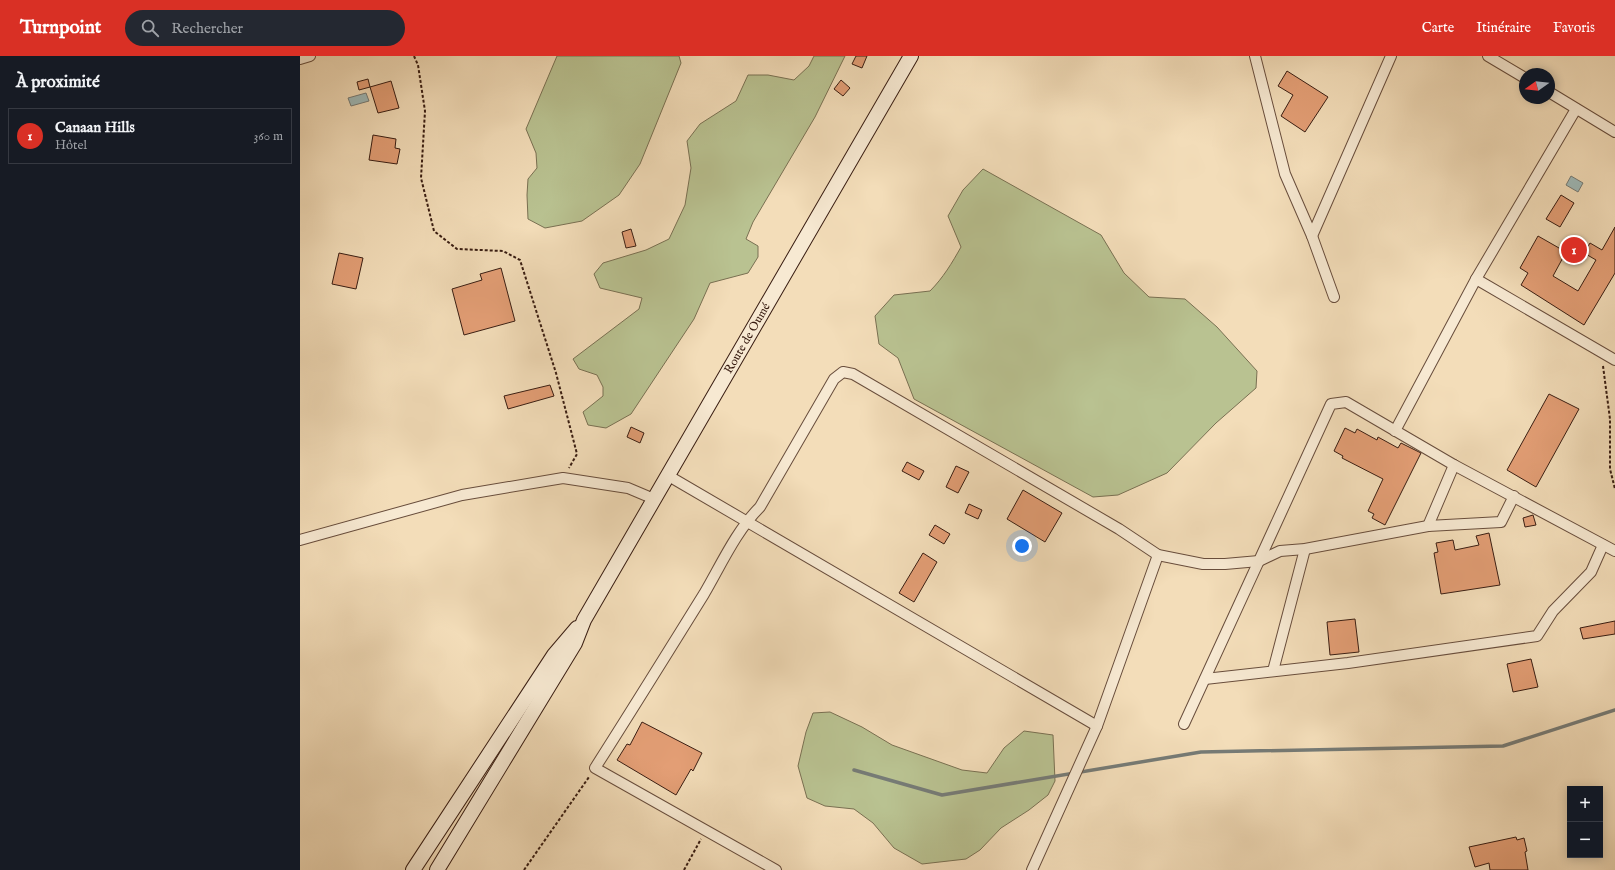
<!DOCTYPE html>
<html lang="fr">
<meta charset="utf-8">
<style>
:root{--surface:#171b24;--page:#242831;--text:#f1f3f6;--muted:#9ea1a6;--line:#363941;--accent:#d93025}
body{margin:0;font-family:"IM FELL English",serif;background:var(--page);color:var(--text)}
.controls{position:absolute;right:12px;bottom:12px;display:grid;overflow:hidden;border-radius:0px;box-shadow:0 2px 10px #0003}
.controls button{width:36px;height:36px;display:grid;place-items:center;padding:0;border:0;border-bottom:1px solid var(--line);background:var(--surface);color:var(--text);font:20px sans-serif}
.compass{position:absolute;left:1219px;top:12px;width:36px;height:36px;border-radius:50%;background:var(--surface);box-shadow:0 2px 10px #0003;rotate:255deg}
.you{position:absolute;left:722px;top:490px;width:14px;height:14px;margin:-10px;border:3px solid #fff;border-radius:50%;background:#1a73e8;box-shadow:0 0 0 6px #1a73e833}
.badge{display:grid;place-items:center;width:26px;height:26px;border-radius:50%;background:var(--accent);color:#fff;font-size:13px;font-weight:700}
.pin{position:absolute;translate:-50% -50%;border:2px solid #fff;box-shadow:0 1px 4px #0006}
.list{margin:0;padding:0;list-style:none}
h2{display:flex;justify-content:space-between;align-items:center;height:52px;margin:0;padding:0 16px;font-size:17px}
h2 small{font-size:13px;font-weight:400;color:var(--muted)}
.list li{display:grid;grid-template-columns:26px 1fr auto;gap:12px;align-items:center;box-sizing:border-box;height:56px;margin:0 8px 8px;padding:0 8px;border:1px solid var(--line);border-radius:0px}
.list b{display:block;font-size:15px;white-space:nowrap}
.list p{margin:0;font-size:13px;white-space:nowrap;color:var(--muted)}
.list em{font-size:13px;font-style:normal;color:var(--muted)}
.icon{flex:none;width:22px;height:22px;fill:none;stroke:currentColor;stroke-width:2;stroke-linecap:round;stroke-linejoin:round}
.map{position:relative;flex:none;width:1315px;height:814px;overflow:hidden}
header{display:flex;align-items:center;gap:24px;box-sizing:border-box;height:56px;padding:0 20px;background:var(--accent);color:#fff}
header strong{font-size:19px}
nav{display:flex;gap:22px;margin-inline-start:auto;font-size:14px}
.search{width:280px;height:36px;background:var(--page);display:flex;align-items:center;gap:10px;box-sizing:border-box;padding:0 14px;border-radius:22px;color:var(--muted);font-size:15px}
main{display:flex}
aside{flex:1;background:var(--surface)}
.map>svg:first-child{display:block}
</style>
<header>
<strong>Turnpoint</strong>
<div class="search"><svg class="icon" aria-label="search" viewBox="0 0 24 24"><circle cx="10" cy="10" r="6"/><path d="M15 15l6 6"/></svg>Rechercher</div>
<nav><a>Carte</a><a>Itinéraire</a><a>Favoris</a></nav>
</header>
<main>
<aside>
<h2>À proximité<small></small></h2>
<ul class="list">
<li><span class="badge">1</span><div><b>Canaan Hills</b><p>Hôtel</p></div><em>360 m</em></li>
</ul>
</aside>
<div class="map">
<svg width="1315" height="814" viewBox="0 0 1315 814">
<rect width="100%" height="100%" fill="#f3ddb9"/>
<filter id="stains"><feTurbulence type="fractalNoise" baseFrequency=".005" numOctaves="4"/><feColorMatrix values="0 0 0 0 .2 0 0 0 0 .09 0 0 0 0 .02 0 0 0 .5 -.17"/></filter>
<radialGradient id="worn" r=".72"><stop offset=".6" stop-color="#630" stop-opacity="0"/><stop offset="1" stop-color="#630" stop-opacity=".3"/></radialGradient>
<g fill="#b9c291" stroke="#797052">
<polygon points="257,0 379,0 381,7 340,108 319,139 282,165 245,172 228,163 227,139 228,123 237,112 236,97 226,73"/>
<polygon points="514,0 545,0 515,61 453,166 446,183 458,190 458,201 448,217 410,227 394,263 331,358 306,372 288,369 283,356 303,340 303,331 297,319 279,313 273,303 339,253 342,242 300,232 294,218 303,207 346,194 369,183 385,149 391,112 387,85 400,68 436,45 448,19 468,19 494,24 509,10"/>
<path d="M683,113L801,179L824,217L849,241L885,243L917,271L957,315L956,332L916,367L867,417L818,439L793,441L614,343L598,302L579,288L575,260L594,239L630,235C643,222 652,207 661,191L648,160L663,134Z"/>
<polygon points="530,656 562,671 592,689 662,714 687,717 704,692 724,675 753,679 755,725 748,739 729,754 701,772 680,794 666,803 622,808 594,792 573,767 554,753 525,750 507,742 498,710 506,676 513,657"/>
</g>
<g fill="#9fbab9" stroke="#767b76">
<polygon points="66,37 69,45 51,50 48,42"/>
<polygon points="1271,120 1283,127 1278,136 1266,129"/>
</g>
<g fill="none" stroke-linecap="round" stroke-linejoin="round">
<polyline stroke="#767b76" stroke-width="3.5" points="554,714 642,739 901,696 1203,690 1315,654"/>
</g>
<g fill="#e39e75" stroke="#391d12">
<polygon points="556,0 567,0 562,12 552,8"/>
<polygon points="987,15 1028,41 1005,76 981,60 993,39 978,30"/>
<polygon points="68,23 70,31 59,34 57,26"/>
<polygon points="541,24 550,32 543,40 534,33"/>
<polygon points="91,25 99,52 78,57 70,31"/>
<polygon points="73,79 96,83 95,92 100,93 97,108 69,104"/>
<polygon points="1261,139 1274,147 1260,171 1246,163"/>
<polygon points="1315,171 1315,217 1284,269 1221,229 1228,217 1220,212 1238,180 1266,196 1253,220 1278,235 1296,204 1284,197 1290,187 1302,194"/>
<polygon points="331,173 336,190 326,192 322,176"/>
<polygon points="39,197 63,202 56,233 32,228"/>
<polygon points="201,212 215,265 164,279 152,233 182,224 180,218"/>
<polygon points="250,329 254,340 208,353 204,340"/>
<polygon points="1249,338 1279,353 1236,431 1207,414"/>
<polygon points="331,371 344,377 340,387 327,381"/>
<polygon points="1045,372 1055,377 1057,373 1077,384 1078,381 1098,392 1101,387 1121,397 1085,469 1072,462 1074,458 1068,455 1083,423 1042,402 1043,400 1034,395"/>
<polygon points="607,406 624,415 619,424 602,415"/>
<polygon points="656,410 669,416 658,437 646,431"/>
<polygon points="723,434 762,457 745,486 707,463"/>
<polygon points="669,448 682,454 678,463 665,457"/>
<polygon points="1233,459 1236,469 1225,471 1223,462"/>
<polygon points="635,469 650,478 644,488 629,479"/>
<polygon points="1189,477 1200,529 1141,538 1134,497 1138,496 1136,487 1153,484 1155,494 1179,489 1176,480"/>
<polygon points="623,497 637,506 614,546 599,537"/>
<polygon points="1055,563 1059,596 1030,599 1027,566"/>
<polygon points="1315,565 1315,578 1283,583 1280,572"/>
<polygon points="1231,603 1238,631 1213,636 1207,608"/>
<polygon points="342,666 402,697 393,715 391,713 376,739 317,704 327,688 330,689"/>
<polygon points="1216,781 1217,784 1224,782 1227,795 1225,796 1228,814 1190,814 1189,807 1175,811 1169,791"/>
</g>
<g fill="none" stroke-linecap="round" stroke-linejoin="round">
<defs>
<g id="street">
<polyline points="955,0 985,118 1012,180 1034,241"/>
<polyline points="1188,0 1225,22"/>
<polyline points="0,3 10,0"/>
<polyline points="1249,36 1315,76"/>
<polyline points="1012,180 1091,0"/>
<polyline points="1176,223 1315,304"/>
<polyline points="1095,375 1176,223 1276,53"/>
<polyline points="367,419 797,670"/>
<polyline points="1128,470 1154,409"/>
<polyline points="0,484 162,439 263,422 328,432 354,443"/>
<polyline points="973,615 1005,493"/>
<polyline points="905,623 1048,607 1237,580 1253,555 1291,516 1303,489"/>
<polyline points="884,668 1031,348 1046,346 1154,409 1315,495"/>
<path d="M476,814L295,712C332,654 368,596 404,538C421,509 436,475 460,451L534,323L543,316L553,318L819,473L858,499L903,508H925L959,505L980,495L1005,493L1128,470L1201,466L1214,440"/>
<polyline points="732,814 797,670 858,499"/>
</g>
<g id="secondary">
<polyline points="113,814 254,599 277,572"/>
<polyline points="137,814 275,587 284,564 611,0"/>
</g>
</defs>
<use href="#street" stroke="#684d3c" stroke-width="12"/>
<use href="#secondary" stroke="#391d12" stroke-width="16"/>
<g stroke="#391d12" stroke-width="2" stroke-dasharray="3 2" stroke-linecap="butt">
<polyline points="114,0 118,9 125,55 121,122 134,175 157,193 203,195 220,204 256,317 277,398 269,412"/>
<polyline points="1303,310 1310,363 1310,413 1315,433"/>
<polyline points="224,814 289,721"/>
<polyline points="384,814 401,783"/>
</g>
<use href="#street" stroke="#f7e9d2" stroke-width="10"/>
<use href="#secondary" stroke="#f7e9d2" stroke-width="14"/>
</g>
<g text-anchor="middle" stroke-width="3" stroke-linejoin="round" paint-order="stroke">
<g font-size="12" fill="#391d12" stroke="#f7e9d2">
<text transform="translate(447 282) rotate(-60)" y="4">Route de Oumé</text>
</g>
</g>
<rect width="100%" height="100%" filter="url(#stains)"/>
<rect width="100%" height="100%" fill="url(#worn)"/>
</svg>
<div class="controls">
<button>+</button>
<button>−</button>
</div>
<svg class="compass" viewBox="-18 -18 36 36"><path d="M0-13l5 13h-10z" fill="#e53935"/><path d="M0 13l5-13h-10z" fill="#9ea1a6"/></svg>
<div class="you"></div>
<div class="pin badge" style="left:1274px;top:194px">1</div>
</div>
</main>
